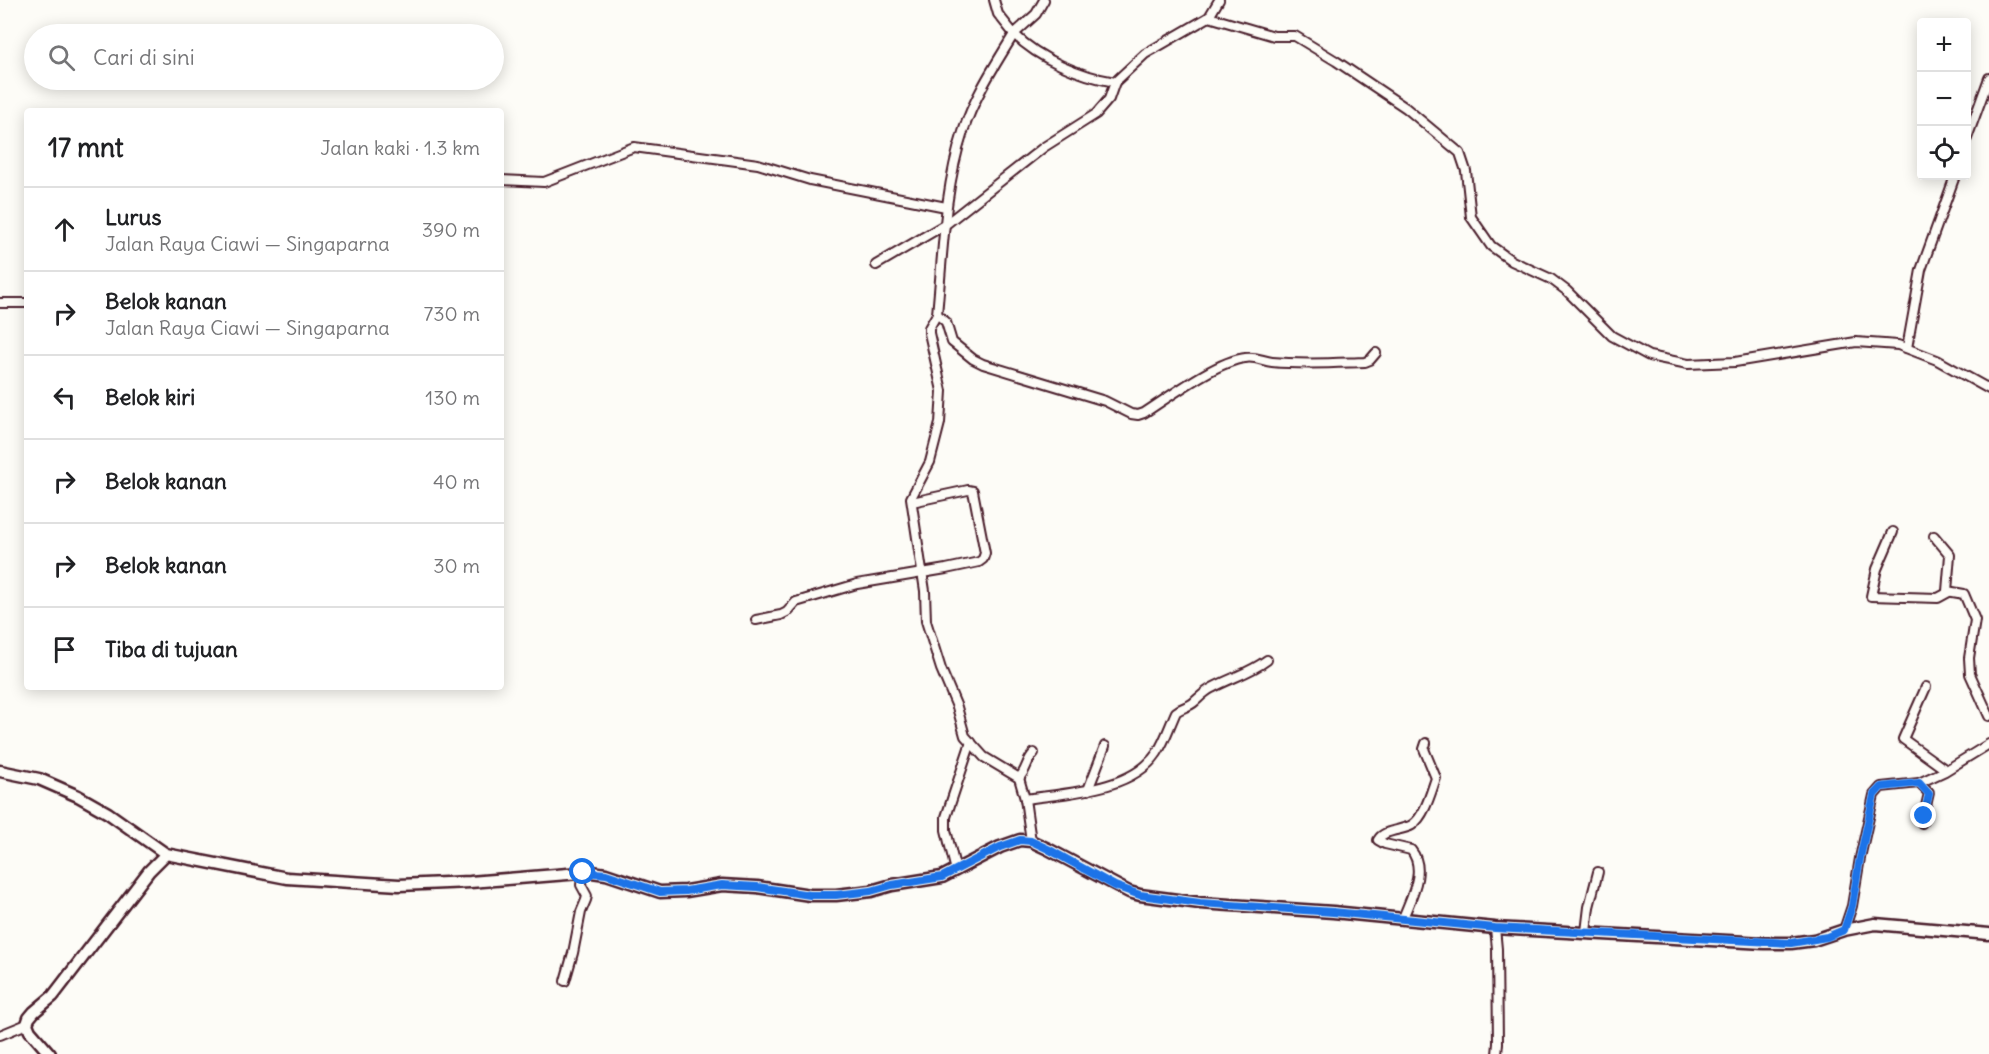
<!DOCTYPE html>
<html lang="id">
<meta charset="utf-8">
<style>
:root{--surface:#fff;--page:#f6f6f6;--text:#202124;--muted:#757577;--line:#e0e0e0}
body{margin:0;font-family:Delius,sans-serif;background:var(--page);color:var(--text)}
.controls{position:absolute;right:18px;top:18px;display:grid;overflow:hidden;border-radius:6px;box-shadow:0 3px 15px #0003}
.controls button{width:54px;height:54px;display:grid;place-items:center;padding:0;border:0;border-bottom:2px solid var(--line);background:var(--surface);color:var(--text);font:30px sans-serif}
.stop{position:absolute;width:18px;height:18px;margin:-14px;border:4px solid #1a73e8;border-radius:50%;background:#fff}
.stop.end{background:#1a73e8;border-color:#fff;box-shadow:0 2px 6px #0008}
.list{margin:0;padding:0;list-style:none}
h2{display:flex;justify-content:space-between;align-items:center;height:78px;margin:0;padding:0 24px;font-size:26px}
h2 small{font-size:20px;font-weight:400;color:var(--muted)}
.list li{display:grid;grid-template-columns:39px 1fr auto;gap:18px;align-items:center;box-sizing:border-box;height:84px;padding:0 24px;border-top:2px solid var(--line)}
.list b{display:block;font-size:22px;white-space:nowrap}
.list p{margin:0;font-size:20px;white-space:nowrap;color:var(--muted)}
.list em{font-size:20px;font-style:normal;color:var(--muted)}
.icon{flex:none;width:33px;height:33px;fill:none;stroke:currentColor;stroke-width:2;stroke-linecap:round;stroke-linejoin:round}
.map{position:relative;flex:none;width:1989px;height:1054px;overflow:hidden}
.search{position:absolute;background:var(--surface);box-shadow:0 3px 15px #0003;left:24px;top:24px;width:480px;height:66px;display:flex;align-items:center;gap:15px;box-sizing:border-box;padding:0 21px;border-radius:33px;color:var(--muted);font-size:22px}
.panel{position:absolute;background:var(--surface);box-shadow:0 3px 15px #0003;left:24px;top:108px;width:480px;height:582px;border-radius:6px}
.map>svg:first-child{display:block}
</style>
<div class="map">
<svg width="1989" height="1054" viewBox="0 0 1989 1054">
<rect width="100%" height="100%" fill="#fdfcf7"/>
<filter id="ink" filterUnits="userSpaceOnUse"><feTurbulence type="fractalNoise" baseFrequency=".0167" numOctaves="2"/><feDisplacementMap in="SourceGraphic" scale="12" xChannelSelector="R" yChannelSelector="G"/><feConvolveMatrix kernelMatrix="1 2 1 2 8 2 1 2 1" color-interpolation-filters="sRGB"/></filter>
<g filter="url(#ink)">
<g fill="none" stroke-linecap="round" stroke-linejoin="round">
<defs>
<g id="street">
<polyline points="994,0 998,14 1014,34 1036,14 1044,0"/>
<polyline points="1209,17 1274,36 1295,36 1336,61 1406,108 1460,153 1466,171 1471,217 1491,246 1512,261 1551,279 1567,291 1612,336 1649,356 1688,364 1735,362 1856,342 1898,345 1937,360 1989,389"/>
<polyline points="1966,141 1989,78"/>
<polyline points="501,180 544,182 634,147 758,164 810,180 946,207"/>
<polyline points="876,265 946,224 1044,147 1096,114 1109,99 1115,82"/>
<polyline points="0,303 27,303"/>
<path d="M937,314L946,322L952,342L973,359L983,364L1105,401L1131,414L1138,415L1144,413C1169,397 1217,361 1245,358C1255,356 1263,361 1272,362C1303,365 1334,363 1365,362L1370,360L1376,353"/>
<polyline points="1907,348 1921,270 1955,176"/>
<polyline points="1893,532 1877,569 1871,596 1938,598 1949,592"/>
<polyline points="1934,536 1950,555 1947,591 1964,594 1975,620 1969,658 1970,674 1989,716"/>
<polyline points="756,620 781,615 787,612 796,602 857,584 946,569 979,562 983,559 985,553 973,491 968,490 912,502"/>
<polyline points="1926,687 1903,739 1946,770"/>
<path d="M1019,778C1027,770 1026,761 1034,753"/>
<polyline points="1919,783 1929,793 1922,823"/>
<polyline points="1088,790 1105,746"/>
<path d="M1025,799C1066,793 1132,791 1157,753C1165,741 1170,725 1176,712C1182,707 1188,707 1193,703C1199,698 1204,692 1212,688C1230,678 1250,673 1267,660"/>
<path d="M1031,841L1025,799L1019,778L984,757L965,736L957,707L941,669L926,621L925,591L911,498L930,462L940,423L942,391L929,333V328L937,314C943,253 944,190 963,132C974,97 995,65 1014,34C1039,59 1080,76 1115,82L1145,54L1209,17L1219,0"/>
<polyline points="956,871 946,830 946,817 971,742"/>
<path d="M1403,918C1411,897 1427,870 1411,850L1385,844L1378,840C1384,829 1402,831 1412,825C1425,816 1431,792 1436,778L1424,749L1426,743"/>
<polyline points="1495,928 1497,949 1498,1043 1497,1054"/>
<polyline points="1844,930 1852,906 1860,858 1874,795 1881,787 1919,783 1945,771 1989,744"/>
<polyline points="1586,932 1589,907 1598,872"/>
<polyline points="565,981 573,953 581,912 586,900 587,896 581,885 583,872"/>
<polyline points="0,1035 27,1024"/>
</g>
<g id="secondary">
<polyline points="0,771 39,779 78,796 108,813 166,854 287,878 399,885 470,882 592,872 606,874 660,892 686,891 722,885 757,887 810,895 836,895 871,891 892,885 942,877 1000,847 1020,840 1031,841 1048,849 1129,892 1140,895 1200,903 1333,912 1495,928 1764,943 1791,943 1814,940 1844,930 1875,924 1989,934"/>
<polyline points="50,1054 30,1031 27,1024 29,1018 34,1012 53,996 149,871 166,854"/>
</g>
</defs>
<use href="#street" stroke="#4a1f2b" stroke-width="12"/>
<use href="#secondary" stroke="#4a1f2b" stroke-width="15"/>
<use href="#street" stroke="#fdfcf7" stroke-width="8"/>
<use href="#secondary" stroke="#fdfcf7" stroke-width="10"/>
</g>
</g>
<g fill="none" stroke-linecap="round" stroke-linejoin="round" filter="url(#ink)">
<polyline stroke="#1a73e8" stroke-width="8" points="583,872 606,874 660,892 686,891 722,885 757,887 810,895 836,895 871,891 892,885 942,877 1000,847 1020,840 1031,841 1048,849 1115,886 1140,895 1200,903 1333,912 1495,928 1791,943 1827,937 1844,930 1852,906 1860,858 1874,795 1881,787 1919,783 1929,794 1924,816"/>
</g>
</svg>
<div class="controls">
<button>+</button>
<button>−</button>
<button><svg class="icon" aria-label="locate" viewBox="0 0 24 24"><circle cx="12" cy="12" r="6"/><path d="M12 2v4M12 18v4M2 12h4M18 12h4"/></svg></button>
</div>
<div class="stop" style="left:583px;top:872px"></div>
<div class="stop end" style="left:1924px;top:816px"></div>
<div class="search"><svg class="icon" aria-label="search" viewBox="0 0 24 24"><circle cx="10" cy="10" r="6"/><path d="M15 15l6 6"/></svg>Cari di sini</div>
<section class="panel">
<h2>17 mnt<small>Jalan kaki · 1.3 km</small></h2>
<ul class="list">
<li><svg class="icon" aria-label="ahead" viewBox="0 0 24 24"><path d="M12 20V5M6 11l6-6 6 6"/></svg><div><b>Lurus</b><p>Jalan Raya Ciawi — Singaparna</p></div><em>390 m</em></li>
<li><svg class="icon" aria-label="right" viewBox="0 0 24 24"><path d="M7 20v-9h11M14 6l5 5-5 5"/></svg><div><b>Belok kanan</b><p>Jalan Raya Ciawi — Singaparna</p></div><em>730 m</em></li>
<li><svg class="icon" aria-label="left" viewBox="0 0 24 24"><path d="M17 20v-9H6M10 6l-5 5 5 5"/></svg><div><b>Belok kiri</b></div><em>130 m</em></li>
<li><svg class="icon" aria-label="right" viewBox="0 0 24 24"><path d="M7 20v-9h11M14 6l5 5-5 5"/></svg><div><b>Belok kanan</b></div><em>40 m</em></li>
<li><svg class="icon" aria-label="right" viewBox="0 0 24 24"><path d="M7 20v-9h11M14 6l5 5-5 5"/></svg><div><b>Belok kanan</b></div><em>30 m</em></li>
<li><svg class="icon" aria-label="arrive" viewBox="0 0 24 24"><path d="M6 21V4h12l-3 4 3 4H6"/></svg><div><b>Tiba di tujuan</b></div></li>
</ul>
</section>
</div>
